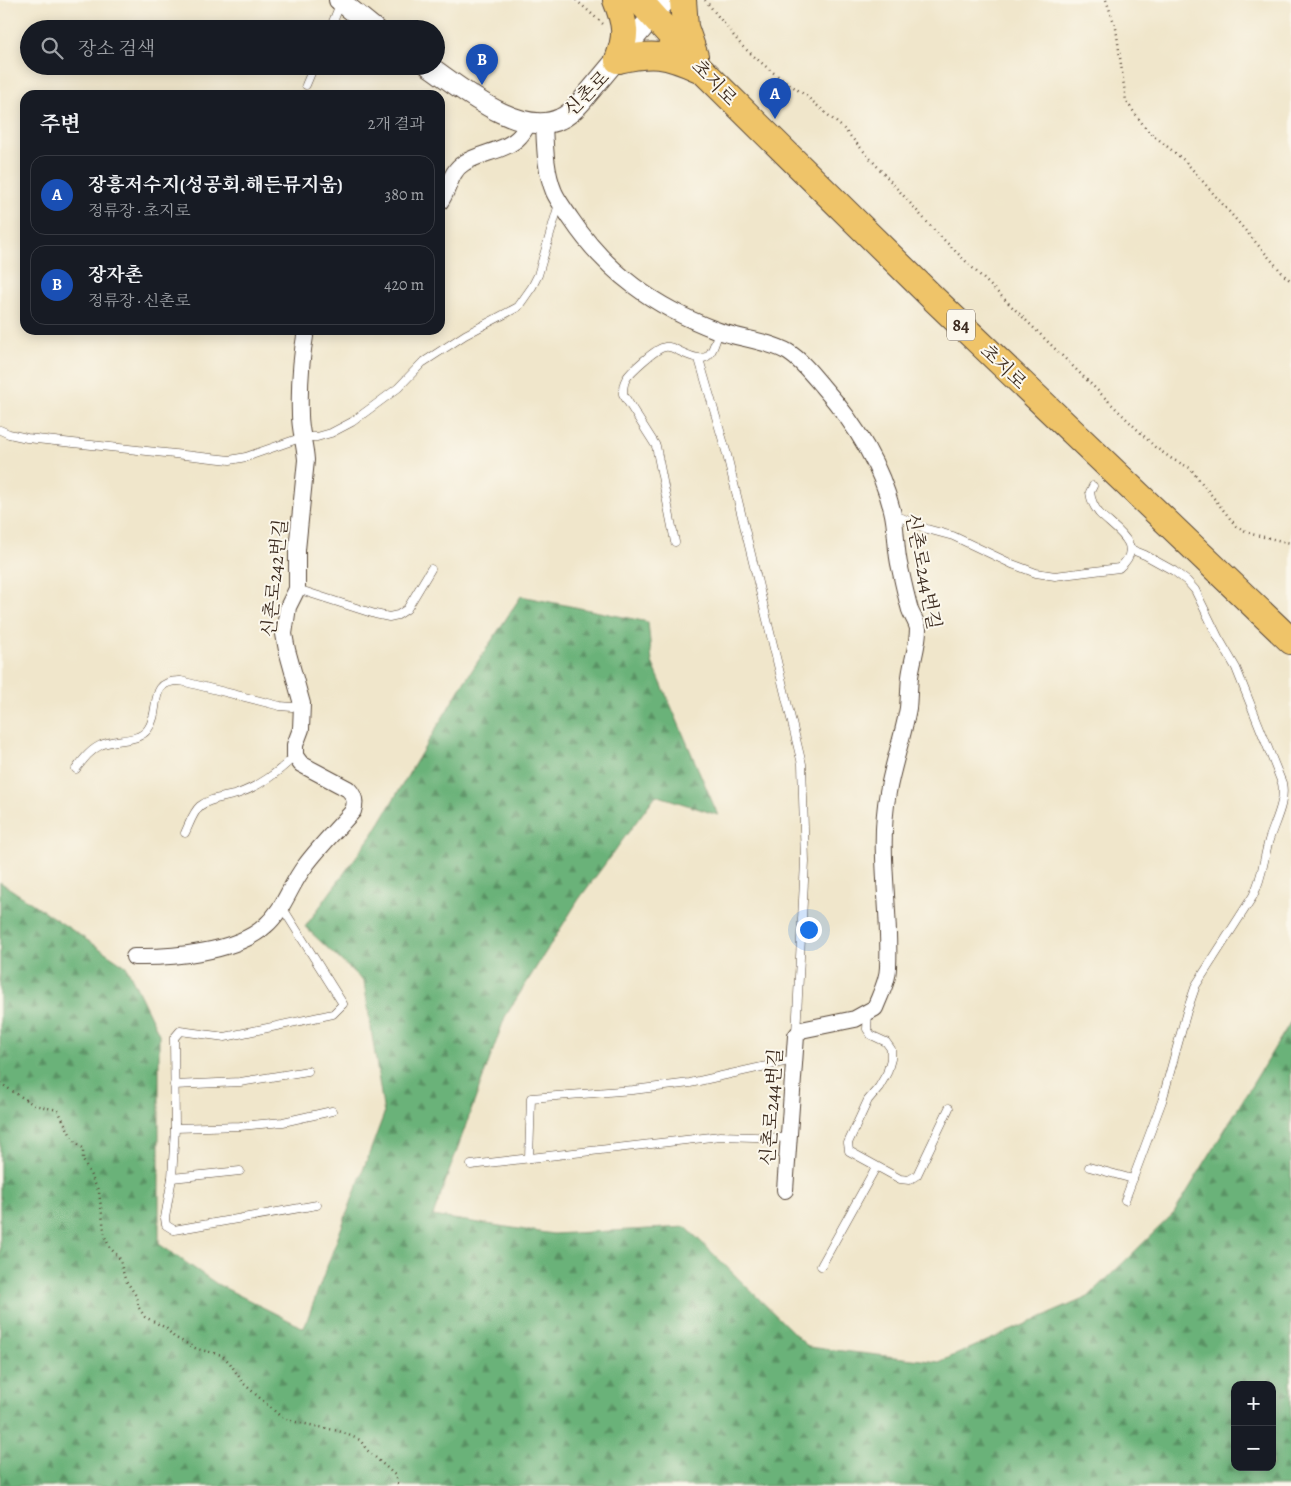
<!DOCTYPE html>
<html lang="ko">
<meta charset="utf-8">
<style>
:root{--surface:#171b24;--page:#20242c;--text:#f1f3f6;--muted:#9ea1a6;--line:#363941;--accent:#d690ce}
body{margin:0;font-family:Alegreya,"Noto Serif KR",serif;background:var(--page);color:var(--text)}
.controls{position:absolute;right:15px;bottom:15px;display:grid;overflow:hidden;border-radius:10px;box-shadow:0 2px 12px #0003}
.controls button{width:45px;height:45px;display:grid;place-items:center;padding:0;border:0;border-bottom:1px solid var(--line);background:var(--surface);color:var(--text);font:25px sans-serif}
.you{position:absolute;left:808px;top:929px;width:18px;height:18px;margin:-12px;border:4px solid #fff;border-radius:50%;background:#1a73e8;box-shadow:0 0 0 8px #1a73e833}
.badge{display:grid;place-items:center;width:32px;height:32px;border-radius:50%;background:var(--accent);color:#fff;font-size:16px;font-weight:700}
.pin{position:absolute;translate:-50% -41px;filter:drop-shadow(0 1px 2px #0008)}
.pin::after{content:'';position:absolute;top:26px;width:18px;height:15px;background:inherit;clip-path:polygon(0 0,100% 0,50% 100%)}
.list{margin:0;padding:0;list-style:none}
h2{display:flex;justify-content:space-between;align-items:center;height:65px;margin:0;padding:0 20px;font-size:21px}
h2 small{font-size:16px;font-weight:400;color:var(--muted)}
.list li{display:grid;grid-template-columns:32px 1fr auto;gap:15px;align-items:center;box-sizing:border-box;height:80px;margin:0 10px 10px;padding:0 10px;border:1px solid var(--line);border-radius:15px}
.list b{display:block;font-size:19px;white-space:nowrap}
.list p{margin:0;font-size:16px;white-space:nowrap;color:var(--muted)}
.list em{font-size:16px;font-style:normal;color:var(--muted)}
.icon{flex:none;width:28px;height:28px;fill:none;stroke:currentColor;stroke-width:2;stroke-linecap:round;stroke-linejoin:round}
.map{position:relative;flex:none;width:1291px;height:1486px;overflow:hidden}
.search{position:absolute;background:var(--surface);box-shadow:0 2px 12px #0003;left:20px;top:20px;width:425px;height:55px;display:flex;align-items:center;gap:12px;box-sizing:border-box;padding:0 18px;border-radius:28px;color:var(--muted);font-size:19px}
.panel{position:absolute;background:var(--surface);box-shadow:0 2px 12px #0003;left:20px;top:90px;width:425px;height:245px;border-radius:15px}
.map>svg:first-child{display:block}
</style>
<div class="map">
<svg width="1291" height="1486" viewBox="0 0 1291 1486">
<defs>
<pattern id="forest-firs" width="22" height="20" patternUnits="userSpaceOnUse" patternTransform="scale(1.25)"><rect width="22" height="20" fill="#6bb279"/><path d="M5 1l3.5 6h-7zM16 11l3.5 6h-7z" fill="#599163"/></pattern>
</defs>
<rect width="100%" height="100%" fill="#fbf7ec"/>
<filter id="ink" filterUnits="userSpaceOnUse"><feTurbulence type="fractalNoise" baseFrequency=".02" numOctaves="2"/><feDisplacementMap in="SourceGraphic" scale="10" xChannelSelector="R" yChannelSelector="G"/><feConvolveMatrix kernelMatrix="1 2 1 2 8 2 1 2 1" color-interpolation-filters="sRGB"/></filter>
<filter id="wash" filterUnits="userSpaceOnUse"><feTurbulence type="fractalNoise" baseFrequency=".0096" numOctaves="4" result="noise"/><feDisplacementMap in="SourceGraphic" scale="20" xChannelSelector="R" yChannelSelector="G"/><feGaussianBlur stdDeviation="1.12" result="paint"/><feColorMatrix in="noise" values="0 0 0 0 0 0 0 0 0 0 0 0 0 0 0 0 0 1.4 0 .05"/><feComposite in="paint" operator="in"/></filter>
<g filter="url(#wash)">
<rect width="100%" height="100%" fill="#f0e6cb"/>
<path fill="url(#forest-firs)" stroke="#536e4c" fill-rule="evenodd" d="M521,596L648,622L652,662L718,815L656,795L579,899L505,1017L433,1216L553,1234L686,1227L808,1347L939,1362L1088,1297L1174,1213L1291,1021V1486H0V1299L2,1294L0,1292V882L126,966L159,1034V1244L217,1284L304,1328L384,1114L364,982L305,927L374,832L459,690ZM1235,1385H1272V1467H1235Z"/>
</g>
<g filter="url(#ink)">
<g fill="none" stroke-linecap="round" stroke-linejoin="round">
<defs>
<g id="service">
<polyline points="330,29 341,2"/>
<polyline points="306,85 314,66"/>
<polyline points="699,359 726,451 802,764 805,862 796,1034"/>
<polyline points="0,430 9,434 27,438 230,460 246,457 303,437 317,437 331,433 352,422 398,388 422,363 465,335 518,307 532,287 538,275 559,204"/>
<path d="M893,514L927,529L953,536L1012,564L1036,573L1055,576L1119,568C1147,545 1114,529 1099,513C1094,507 1091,501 1090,492L1093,486"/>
<path d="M675,542L656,446L623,394C623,388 623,384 626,379C630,372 656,348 665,347C670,346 675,349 679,351C708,365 710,359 719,331"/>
<polyline points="297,589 375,614 389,617 398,615 407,609 431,569"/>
<path d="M76,769C83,760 90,750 101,745C115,738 138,743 148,729C162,710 146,680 181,681L280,706L292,707L302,704"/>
<path d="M185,833C189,825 193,812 200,806C210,798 224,798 237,794C260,786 277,773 295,756"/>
<polyline points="282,907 343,1004 333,1014 225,1037 180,1031 174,1038 175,1128 172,1178 165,1218 166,1225 174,1230 317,1205"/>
<polyline points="868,1012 867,1029 871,1035 886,1042 891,1049 891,1059 887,1073 879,1087 868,1100 848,1143 849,1151 900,1179 909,1180 917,1175 949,1108"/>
<polyline points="174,1085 240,1082 308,1071"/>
<polyline points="175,1128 240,1126 283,1122 332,1111"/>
<polyline points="529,1158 531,1098 633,1090 690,1083 793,1060"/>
<polyline points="471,1165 720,1136 789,1138"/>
<polyline points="1089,1167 1133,1179"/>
<polyline points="172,1178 240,1171"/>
<path d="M1125,1200L1162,1101L1187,1011L1196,985L1253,896C1263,876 1263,861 1269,840C1275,821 1286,802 1282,783L1236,668L1218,637L1195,590L1187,581L1174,571L1145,555L1130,549"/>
<polyline points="821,1266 876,1167"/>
</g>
<g id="minor">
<path d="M544,123C545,146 545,170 554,192C558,201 565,210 571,219C607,273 655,307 716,330C739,339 766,340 788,352C801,360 812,374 822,386C854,422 880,463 892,510C897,529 895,549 900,568C903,582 906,596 910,610C912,616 917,622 918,629C918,645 912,661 910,677C909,687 909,698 908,708C903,737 893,764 888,792C877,850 891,909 888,967C888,981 880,995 875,1008L855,1019L801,1030L796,1036L785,1190"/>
<path d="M440,202C449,190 450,171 464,163C481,152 507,151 520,136C524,132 526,127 529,123"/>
<path d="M134,957C171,958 237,952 265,926C284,910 290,885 305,866C319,847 337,829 353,811C356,802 355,796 348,789L301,764L295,756V745L301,729L302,704L287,650L284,634L288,607L297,589V550L306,460C305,445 300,430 300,415C299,386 301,358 306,330"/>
</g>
<g id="tertiary">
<polyline points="339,0 375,29"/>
<path d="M429,66C461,88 520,138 560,119C569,115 575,109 581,102L666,0"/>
</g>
<g id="primary">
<path d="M616,0C626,25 627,35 618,60"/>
<polyline points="639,0 702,70 933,298 1291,641"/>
<polyline points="683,0 685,27 695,56"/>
<path d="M618,60C653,52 666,54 699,69"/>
</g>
</defs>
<use href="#service" stroke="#564638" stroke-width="9"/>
<use href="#minor" stroke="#564638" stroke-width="18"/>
<use href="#tertiary" stroke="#564638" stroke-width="22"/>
<use href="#primary" stroke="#564638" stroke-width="28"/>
<g stroke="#564638" stroke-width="2.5" stroke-dasharray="1 4" stroke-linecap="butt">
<polyline points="576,0 603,24"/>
<polyline points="705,0 742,46 771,71 805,95 843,128 935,231 1155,447 1172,459 1190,468 1236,526 1251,534 1291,543"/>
<polyline points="1106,0 1116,28 1126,101 1147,130 1185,161 1285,276 1291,281"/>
<polyline points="0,1083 34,1105 58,1110 73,1140 83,1148 83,1160 99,1192 105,1237 110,1248 119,1257 125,1279 137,1297 139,1308 145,1317 166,1328 174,1337 197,1349 222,1355 230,1363 243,1383 280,1416 291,1421 339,1431 360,1440 367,1450 395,1475 398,1486"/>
</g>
<use href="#service" stroke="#fff" stroke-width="8"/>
<use href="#minor" stroke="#fff" stroke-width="16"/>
<use href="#tertiary" stroke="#fff" stroke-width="20"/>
<use href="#primary" stroke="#efc469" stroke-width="26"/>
</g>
</g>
<g text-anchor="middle" stroke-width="4" stroke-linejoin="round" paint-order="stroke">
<rect fill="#fbf7ec" stroke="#75685c" stroke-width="1" x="947" y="309.5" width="28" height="31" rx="4"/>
<g font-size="18" font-weight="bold" fill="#3b2a1e">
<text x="961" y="331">84</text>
</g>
<g font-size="19" fill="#3b2a1e" stroke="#fbf7ec">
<text transform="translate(715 82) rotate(46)" y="7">초지로</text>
<text transform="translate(586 93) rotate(-45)" y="7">신촌로</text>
<text transform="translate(1004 366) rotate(44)" y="7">초지로</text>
<text transform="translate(924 571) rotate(79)" y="7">신촌로244번길</text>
<text transform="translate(274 578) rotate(-84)" y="7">신촌로242번길</text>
<text transform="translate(771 1107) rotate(-86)" y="7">신촌로244번길</text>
</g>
</g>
</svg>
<div class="controls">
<button>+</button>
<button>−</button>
</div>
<div class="you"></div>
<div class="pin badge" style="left:775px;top:119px;background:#1a4fb4">A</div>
<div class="pin badge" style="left:482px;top:85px;background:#1a4fb4">B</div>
<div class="search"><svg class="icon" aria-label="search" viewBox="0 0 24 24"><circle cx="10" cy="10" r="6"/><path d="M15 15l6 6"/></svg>장소 검색</div>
<section class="panel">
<h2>주변<small>2개 결과</small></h2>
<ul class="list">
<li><span class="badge" style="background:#1a4fb4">A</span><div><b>장흥저수지(성공회.해든뮤지움)</b><p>정류장 · 초지로</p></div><em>380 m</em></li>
<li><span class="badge" style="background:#1a4fb4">B</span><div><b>장자촌</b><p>정류장 · 신촌로</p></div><em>420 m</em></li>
</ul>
</section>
</div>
